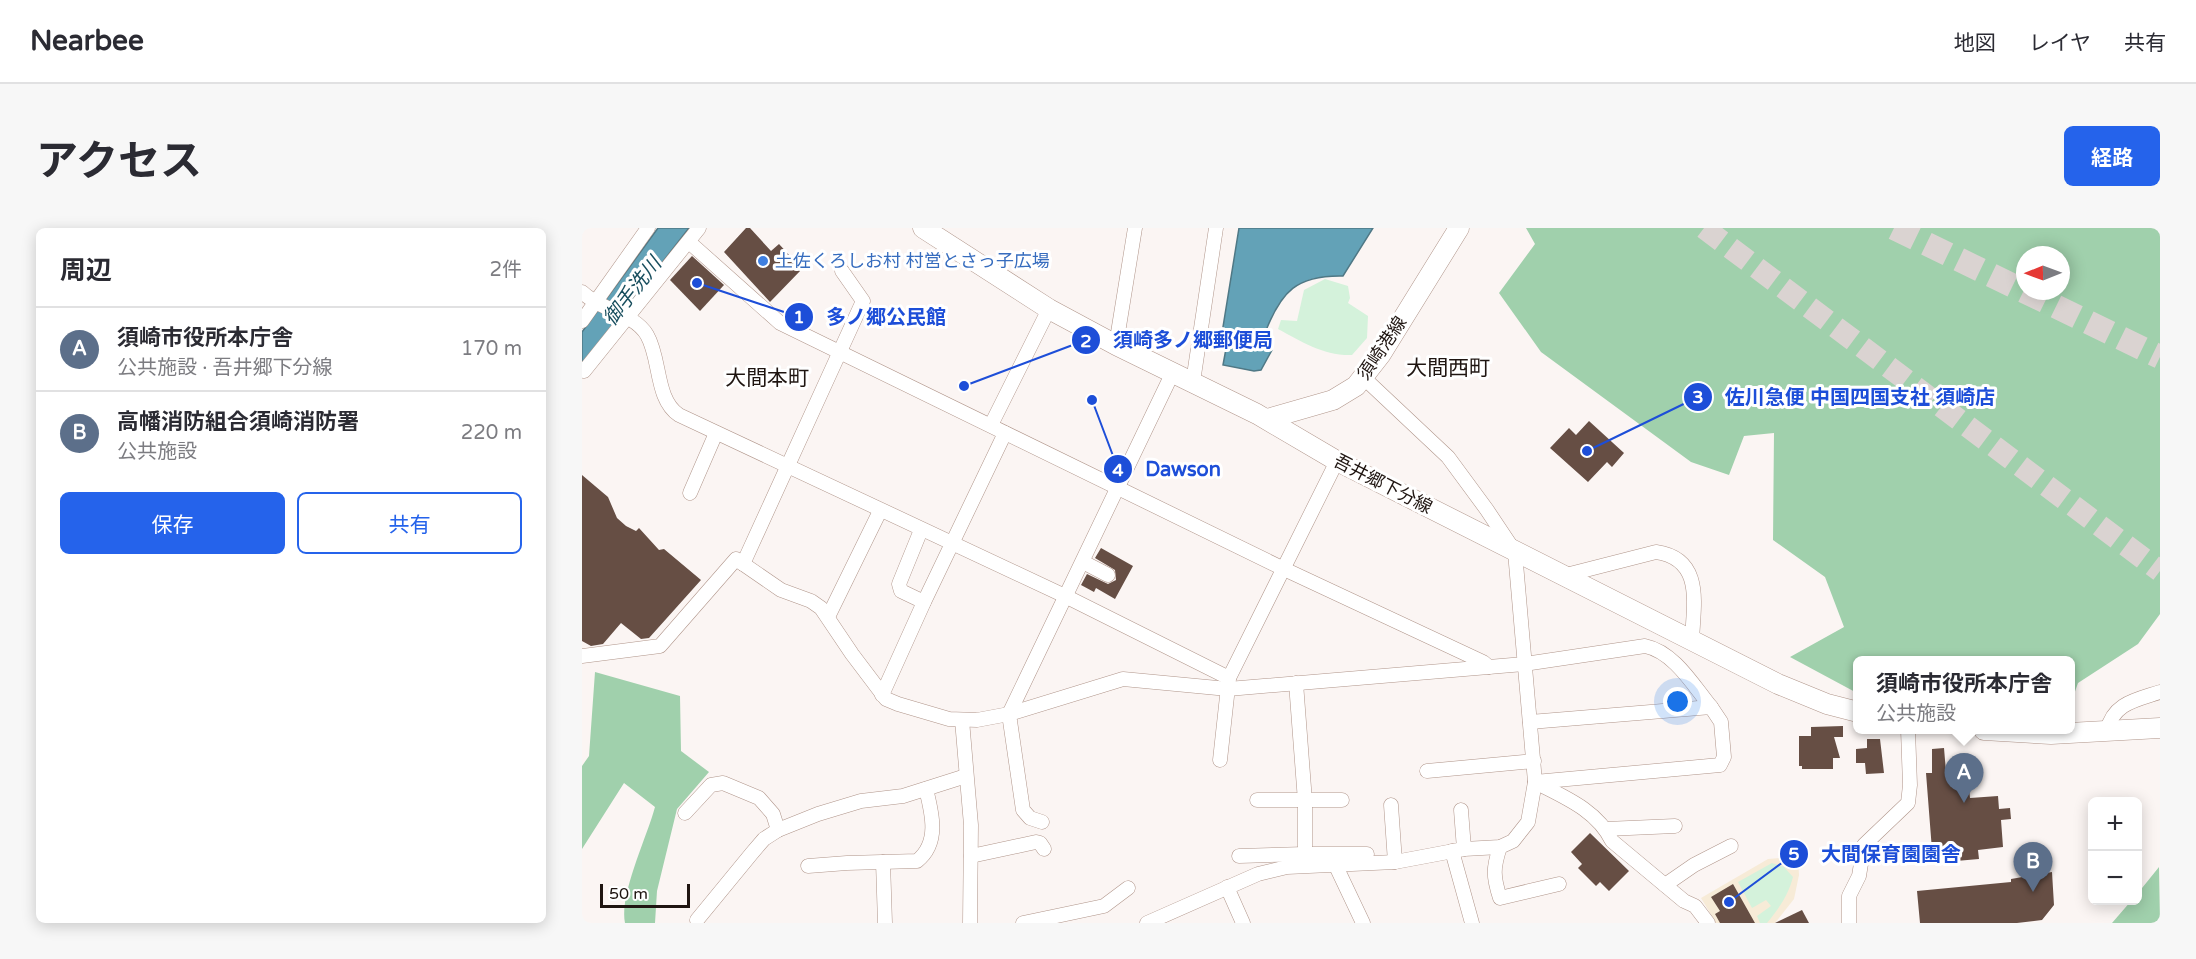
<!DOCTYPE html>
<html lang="ja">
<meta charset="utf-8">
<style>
:root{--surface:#fff;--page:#f7f7f7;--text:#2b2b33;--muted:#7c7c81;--line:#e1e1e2;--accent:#2563eb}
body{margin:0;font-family:"Varela Round","Noto Sans JP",sans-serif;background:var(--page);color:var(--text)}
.controls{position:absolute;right:18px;bottom:18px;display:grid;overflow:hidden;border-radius:9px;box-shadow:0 3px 15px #0003}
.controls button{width:54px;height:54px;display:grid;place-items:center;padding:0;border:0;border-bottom:2px solid var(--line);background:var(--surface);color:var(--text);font:30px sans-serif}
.compass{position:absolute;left:1434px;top:18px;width:54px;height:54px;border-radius:50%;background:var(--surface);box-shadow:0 3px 15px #0003;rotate:269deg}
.scale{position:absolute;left:18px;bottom:15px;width:90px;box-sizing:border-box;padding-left:6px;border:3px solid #1f1511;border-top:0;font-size:16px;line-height:21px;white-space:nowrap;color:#1f1511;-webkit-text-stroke:4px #fff;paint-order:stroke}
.you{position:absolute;left:1096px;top:474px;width:21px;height:21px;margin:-15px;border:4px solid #fff;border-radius:50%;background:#1a73e8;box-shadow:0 0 0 9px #1a73e833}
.badge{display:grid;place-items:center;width:39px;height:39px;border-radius:50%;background:var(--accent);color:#fff;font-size:20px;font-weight:700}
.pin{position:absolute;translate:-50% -50px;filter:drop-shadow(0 2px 3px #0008)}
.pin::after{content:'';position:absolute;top:32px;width:21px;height:18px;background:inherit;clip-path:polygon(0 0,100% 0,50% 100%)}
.popup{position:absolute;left:1271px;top:428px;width:222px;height:78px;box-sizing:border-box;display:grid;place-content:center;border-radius:9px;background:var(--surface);filter:drop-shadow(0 2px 4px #0005);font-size:20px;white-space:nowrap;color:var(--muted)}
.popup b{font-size:22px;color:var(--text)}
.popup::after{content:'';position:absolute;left:50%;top:100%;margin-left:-12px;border:12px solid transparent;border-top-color:var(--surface)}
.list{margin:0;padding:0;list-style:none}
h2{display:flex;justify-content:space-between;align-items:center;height:78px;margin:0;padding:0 24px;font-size:26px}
h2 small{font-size:20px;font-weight:400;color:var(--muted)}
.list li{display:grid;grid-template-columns:39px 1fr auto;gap:18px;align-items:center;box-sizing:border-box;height:84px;padding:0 24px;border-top:2px solid var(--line)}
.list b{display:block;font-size:22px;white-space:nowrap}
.list p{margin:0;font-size:20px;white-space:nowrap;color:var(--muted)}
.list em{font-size:20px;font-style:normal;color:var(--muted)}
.actions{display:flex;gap:12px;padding:18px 24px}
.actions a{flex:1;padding:14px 0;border:2px solid var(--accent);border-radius:9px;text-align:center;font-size:21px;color:var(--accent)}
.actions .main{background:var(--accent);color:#fff}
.map{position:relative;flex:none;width:1578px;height:695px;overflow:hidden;border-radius:9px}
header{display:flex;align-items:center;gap:36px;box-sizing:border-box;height:84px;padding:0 30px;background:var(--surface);border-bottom:2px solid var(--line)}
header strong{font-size:28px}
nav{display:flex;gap:33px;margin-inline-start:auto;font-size:21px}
.intro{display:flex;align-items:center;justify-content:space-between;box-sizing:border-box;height:144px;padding:0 36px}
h1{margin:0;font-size:42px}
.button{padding:15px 27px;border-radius:9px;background:var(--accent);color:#fff;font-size:21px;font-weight:700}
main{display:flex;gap:36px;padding:0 36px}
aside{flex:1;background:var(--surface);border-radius:9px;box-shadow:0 3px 15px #0003}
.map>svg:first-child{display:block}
</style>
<header>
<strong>Nearbee</strong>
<nav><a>地図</a><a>レイヤ</a><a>共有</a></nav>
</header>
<div class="intro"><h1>アクセス</h1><a class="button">経路</a></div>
<main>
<aside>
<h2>周辺<small>2件</small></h2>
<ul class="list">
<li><span class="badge" style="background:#5c6f8a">A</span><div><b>須崎市役所本庁舎</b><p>公共施設 · 吾井郷下分線</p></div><em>170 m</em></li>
<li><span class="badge" style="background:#5c6f8a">B</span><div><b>高幡消防組合須崎消防署</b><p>公共施設</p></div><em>220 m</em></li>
</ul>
<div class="actions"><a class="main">保存</a><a>共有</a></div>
</aside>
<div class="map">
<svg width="1578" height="695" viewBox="0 0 1578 695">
<rect width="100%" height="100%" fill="#fbf5f3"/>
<polygon fill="#f7ebd7" points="1209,629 1216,631 1217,647 1212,671 1193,695 1134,695 1119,670 1186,631"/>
<g fill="#d4f2db">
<path d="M743,51L766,58L768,70L766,75L786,88L785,110L770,127C742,128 720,114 696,101L699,92L715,93L722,62Z"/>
<path d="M1190,635L1202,639L1211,649C1206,668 1197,680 1185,695H1178L1175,688L1189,678L1184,672L1170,680L1156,654Z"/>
</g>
<g fill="#a0d0ac" fill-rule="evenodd">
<path d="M944,0H1578V386L1556,416L1496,455L1489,475L1488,432H1276L1275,465L1208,429L1262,399L1243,349L1191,312L1192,205L1162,208L1147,247L1109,234L959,124L917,65L953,16ZM1443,27H1479V63H1443Z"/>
<path d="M13,444L98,468L99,523L127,544L95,581L75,663L73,695H43C37,667 65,609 73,579L42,555L0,621V538L7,528Z"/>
<polygon points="1577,639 1578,695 1530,695 1549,673 1556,672 1556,665"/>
</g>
<g fill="#63a2b7" stroke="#4f7885" stroke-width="1.5">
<polygon points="76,0 107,0 0,138 0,104"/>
<path d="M657,0H791L761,48C715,47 699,63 683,105L690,122L679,142L672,143L641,137L646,110L641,99Z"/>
</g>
<g fill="#664e44">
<polygon points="164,0 168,0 189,23 197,16 220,41 188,74 142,24"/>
<polygon points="110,28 142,57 118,83 88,52"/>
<polygon points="1007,193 1042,225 1030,239 1025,234 1006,254 968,220 987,200 994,207"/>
<polygon points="0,247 26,269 35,290 44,298 54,303 57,300 77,322 82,321 119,352 67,410 59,411 39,395 21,416 9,418 0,413"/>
<polygon points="519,320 551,338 533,371 514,360 512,364 499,357 505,346 526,356 534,352 533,342 513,330"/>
<polygon points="1261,498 1261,509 1252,509 1258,530 1251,530 1251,541 1220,541 1220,538 1217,538 1217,508 1229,508 1229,499"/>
<polygon points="1285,511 1298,511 1302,545 1284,546 1283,535 1274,535 1274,521 1285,520"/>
<polygon points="1362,520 1364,544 1385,543 1388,570 1416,568 1417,581 1428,580 1429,591 1419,592 1421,619 1396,622 1397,631 1351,635 1344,545 1350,545 1350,521"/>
<polygon points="1008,605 1047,643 1027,663 1018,654 1014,658 996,640 1000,636 989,624"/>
<polygon points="1470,644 1472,677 1460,692 1435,695 1338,695 1335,663 1429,654 1429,651"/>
<polygon points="1151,656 1173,695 1138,695 1133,686 1138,683 1129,669"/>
<polygon points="1220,682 1227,695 1193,695"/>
</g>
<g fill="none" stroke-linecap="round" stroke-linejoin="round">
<polyline stroke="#dad3d1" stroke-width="22" stroke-dasharray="22 11" stroke-linecap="butt" points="1122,0 1578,343"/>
<polyline stroke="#dad3d1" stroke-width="24" stroke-dasharray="24 12" stroke-linecap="butt" points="1312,0 1578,129"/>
<defs>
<g id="minor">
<polyline points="107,14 198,95 702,341 901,434 907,439"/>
<path d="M0,64C18,82 52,85 65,107C79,131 73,171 97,187L483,368L647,450"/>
<polyline points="0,93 66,0"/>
<polyline points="534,117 553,0"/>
<polyline points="2,143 117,0"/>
<polyline points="611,154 634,0"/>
<polyline points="409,197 467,81"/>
<polyline points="108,265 134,205"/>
<polyline points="339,302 317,356 319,363 342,374"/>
<polyline points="501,334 526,347"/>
<polyline points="161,336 281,73 260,43"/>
<path d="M980,348L1074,324C1123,331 1111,378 1110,414"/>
<polyline points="246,389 298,283"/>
<path d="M0,428L78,418L154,331L199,362L229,373L239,380L270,426L304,471L316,476L367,491L395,492L427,486L541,451L646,461L942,436L1063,418C1092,424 1111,457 1129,479"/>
<polyline points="714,455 723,573 723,626"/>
<polyline points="300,467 342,374 423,205"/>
<polyline points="380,492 389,597 388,695"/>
<polyline points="948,494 1129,479 1139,494 1142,529 1138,537 953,554"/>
<path d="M1525,503C1531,475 1554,472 1578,464"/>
<polyline points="638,532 647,450 755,233"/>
<polyline points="845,543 952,533"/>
<path d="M953,554C982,569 1015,582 1030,613L1102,673L1113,678L1126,695"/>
<polyline points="675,572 760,572"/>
<polyline points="809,577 813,634"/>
<polyline points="879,582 882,621"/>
<polyline points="103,585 129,557 141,555 177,570 191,586 196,602"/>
<polyline points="460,594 448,590 441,582 427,486 591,144"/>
<polyline points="1024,601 1093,598"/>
<path d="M918,619C911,640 911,648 918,670L977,656"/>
<polyline points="870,623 890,695"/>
<polyline points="389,628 454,614 458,615 462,621"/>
<polyline points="657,628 723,626 785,626"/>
<polyline points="301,634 303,695"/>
<polyline points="753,636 781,695"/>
<path d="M226,638L265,635L335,633C358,615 350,585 344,561"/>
<polyline points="1083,657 1112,637 1149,618"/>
<polyline points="645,659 661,695"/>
<polyline points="115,692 170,625 182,611 196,602 236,586 279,573 321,568 384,548"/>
<polyline points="441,695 522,678 546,660"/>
<polyline points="565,695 676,646 705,639 813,634 882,621 918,619 931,613 946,594 953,554 933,324 905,282 866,229 782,150"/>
<polyline points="1267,695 1267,668 1277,648 1282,617 1326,575 1328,557 1326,502"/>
</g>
<g id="secondary">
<polyline points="341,0 467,81 534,117 675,186 755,233 1196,456 1245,476 1276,484"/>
<polyline points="685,191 751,172 774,158 799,126 877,0"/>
<polyline points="1402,502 1469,506 1578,500"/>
</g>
</defs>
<use href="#minor" stroke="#b0958a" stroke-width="15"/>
<use href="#secondary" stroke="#b0958a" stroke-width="21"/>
<use href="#minor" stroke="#fff" stroke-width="14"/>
<use href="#secondary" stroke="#fff" stroke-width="20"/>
</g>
<circle fill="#3f7fe0" stroke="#fff" stroke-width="2" cx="181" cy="33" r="6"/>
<g text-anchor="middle" stroke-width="6" stroke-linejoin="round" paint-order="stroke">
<g font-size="18" fill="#366cbe" stroke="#fff" text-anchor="start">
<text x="193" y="39">土佐くろしお村 村営とさっ子広場</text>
</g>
<g font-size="18" fill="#1f1511" stroke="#fff">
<text transform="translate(800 120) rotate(-56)" y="6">須崎港線</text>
<text transform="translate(801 256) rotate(27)" y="6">吾井郷下分線</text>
</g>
<g font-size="20" font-style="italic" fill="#184e5e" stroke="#fff">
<text transform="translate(50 63) rotate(-52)" y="7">御手洗川</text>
</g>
<g font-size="21" fill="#1f1511" stroke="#fff">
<text x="866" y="147">大間西町</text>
<text x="185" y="157">大間本町</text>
</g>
</g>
<path fill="none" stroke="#1d4ed8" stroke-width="2" d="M115 55L217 89M382 158L504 112M1005 223L1116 169M510 172L536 241M1147 674L1212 626"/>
<g fill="#1d4ed8" stroke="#fff" stroke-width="2">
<circle cx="115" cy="55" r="6"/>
<circle cx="382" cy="158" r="6"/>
<circle cx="1005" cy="223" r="6"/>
<circle cx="510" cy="172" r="6"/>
<circle cx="1147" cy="674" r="6"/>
<circle cx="217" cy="89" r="15"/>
<circle cx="504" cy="112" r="15"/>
<circle cx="1116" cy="169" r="15"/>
<circle cx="536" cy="241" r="15"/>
<circle cx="1212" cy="626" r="15"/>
</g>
<g font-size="18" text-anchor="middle" font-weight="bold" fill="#fff">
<text x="217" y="95">1</text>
<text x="504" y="119">2</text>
<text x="1116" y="175">3</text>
<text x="536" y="248">4</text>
<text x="1212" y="632">5</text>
</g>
<g font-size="20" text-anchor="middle" font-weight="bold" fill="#1d4ed8" stroke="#fff" stroke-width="6" stroke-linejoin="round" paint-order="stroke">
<text x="304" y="96">多ノ郷公民館</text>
<text x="611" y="119">須崎多ノ郷郵便局</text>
<text x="1278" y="176">佐川急便 中国四国支社 須崎店</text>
<text x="601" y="248">Dawson</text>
<text x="1309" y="633">大間保育園園舎</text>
</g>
</svg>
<div class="controls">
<button>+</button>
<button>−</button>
</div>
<svg class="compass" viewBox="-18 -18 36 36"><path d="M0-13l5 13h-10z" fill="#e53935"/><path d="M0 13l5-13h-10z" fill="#7c7c81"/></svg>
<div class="scale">50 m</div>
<div class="you"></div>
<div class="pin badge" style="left:1382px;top:575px;background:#5c6f8a">A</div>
<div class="popup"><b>須崎市役所本庁舎</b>公共施設</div>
<div class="pin badge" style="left:1451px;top:664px;background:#5c6f8a">B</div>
</div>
</main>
